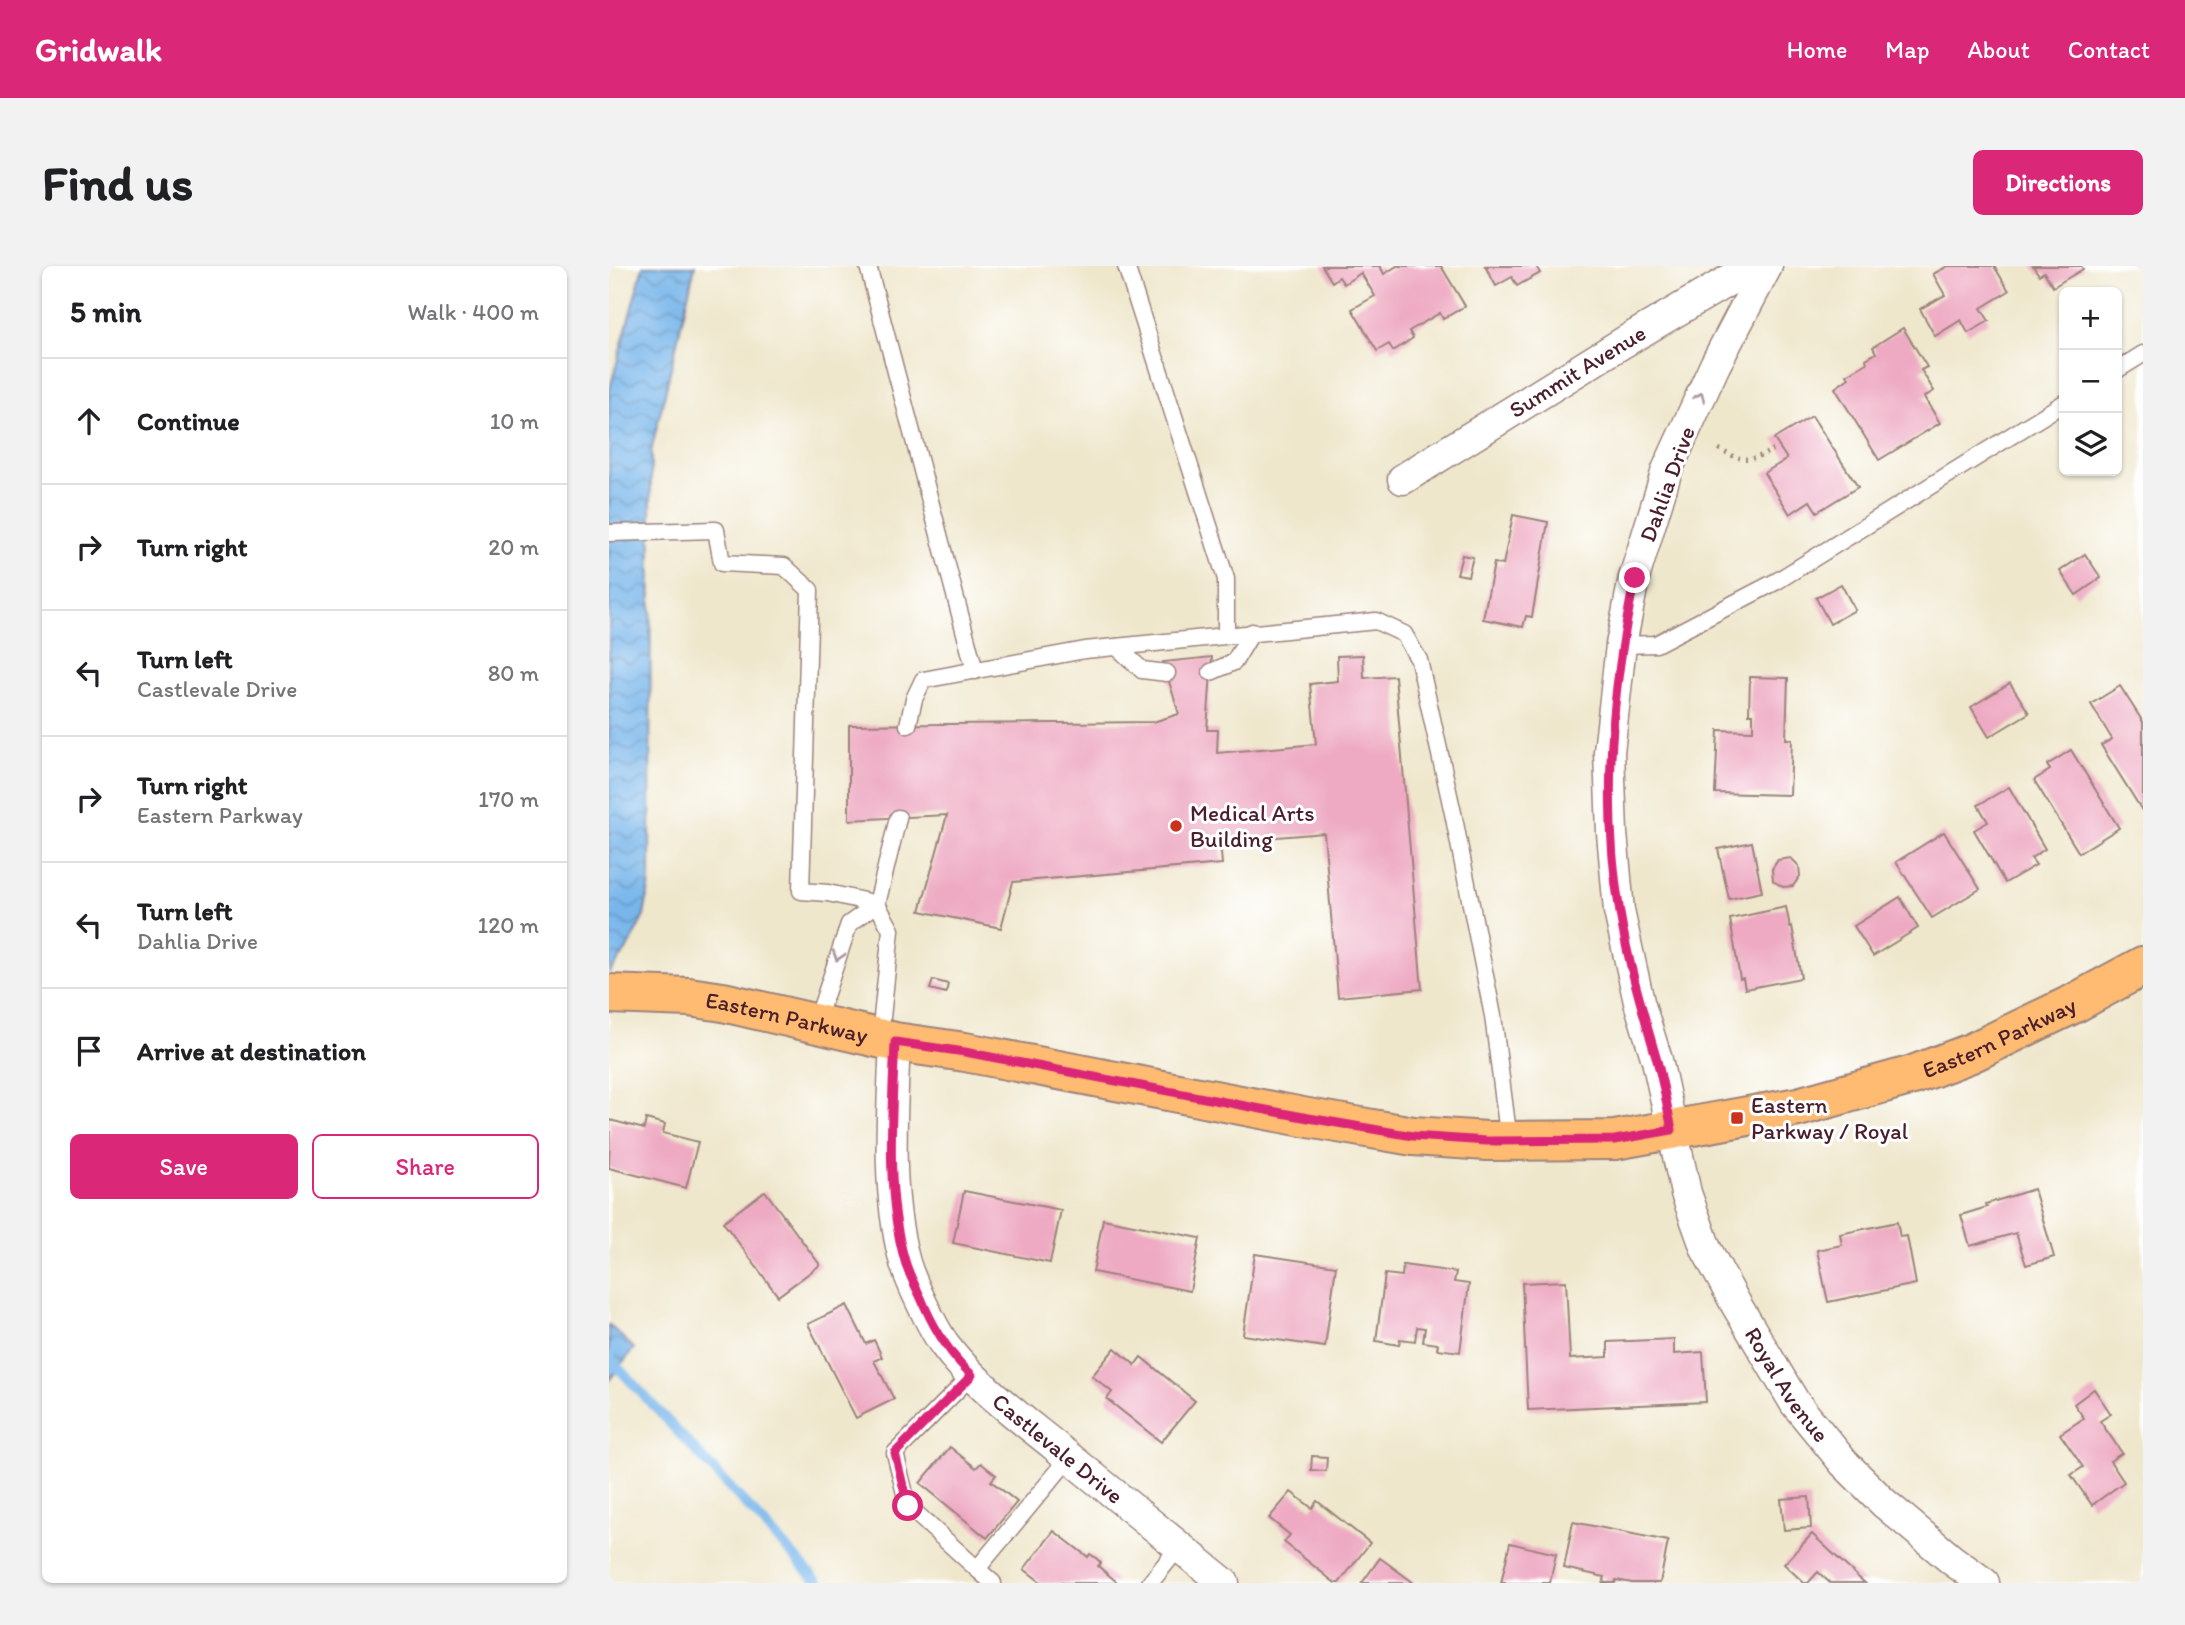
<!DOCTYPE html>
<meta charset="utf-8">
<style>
:root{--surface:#fff;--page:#f2f2f2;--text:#202124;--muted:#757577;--line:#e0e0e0;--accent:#db2777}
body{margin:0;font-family:Itim,sans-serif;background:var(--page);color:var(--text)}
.controls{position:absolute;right:21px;top:21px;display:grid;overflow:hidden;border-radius:10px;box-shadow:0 2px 5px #0004}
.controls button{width:63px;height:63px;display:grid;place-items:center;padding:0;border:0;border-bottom:2px solid var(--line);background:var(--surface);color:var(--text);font:35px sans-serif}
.stop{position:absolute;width:21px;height:21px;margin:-16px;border:5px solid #db2777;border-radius:50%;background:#fff}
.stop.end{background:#db2777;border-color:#fff;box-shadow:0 2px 7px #0008}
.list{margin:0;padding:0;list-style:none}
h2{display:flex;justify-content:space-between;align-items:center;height:91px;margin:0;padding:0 28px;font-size:30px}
h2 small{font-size:23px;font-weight:400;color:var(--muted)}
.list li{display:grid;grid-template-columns:46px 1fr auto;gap:21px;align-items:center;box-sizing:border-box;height:126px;padding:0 28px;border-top:2px solid var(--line)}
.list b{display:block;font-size:26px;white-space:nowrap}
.list p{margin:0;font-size:23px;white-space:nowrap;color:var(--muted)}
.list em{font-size:23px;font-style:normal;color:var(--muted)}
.actions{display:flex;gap:14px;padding:21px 28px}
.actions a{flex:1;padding:16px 0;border:2px solid var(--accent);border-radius:10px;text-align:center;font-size:24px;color:var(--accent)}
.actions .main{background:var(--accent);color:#fff}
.icon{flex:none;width:38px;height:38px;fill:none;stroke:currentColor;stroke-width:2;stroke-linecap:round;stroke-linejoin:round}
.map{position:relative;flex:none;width:1534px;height:1317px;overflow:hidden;border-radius:10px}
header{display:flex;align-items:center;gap:42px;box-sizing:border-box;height:98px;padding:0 35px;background:var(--accent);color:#fff}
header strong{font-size:33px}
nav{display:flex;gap:38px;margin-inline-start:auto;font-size:24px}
.intro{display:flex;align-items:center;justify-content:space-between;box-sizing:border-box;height:168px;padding:0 42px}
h1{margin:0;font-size:49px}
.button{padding:18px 32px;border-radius:10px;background:var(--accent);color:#fff;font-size:24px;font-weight:700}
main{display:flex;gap:42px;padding:0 42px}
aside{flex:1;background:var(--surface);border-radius:10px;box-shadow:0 2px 5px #0004}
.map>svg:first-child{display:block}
</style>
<header>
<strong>Gridwalk</strong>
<nav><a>Home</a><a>Map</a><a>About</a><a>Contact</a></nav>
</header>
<div class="intro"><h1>Find us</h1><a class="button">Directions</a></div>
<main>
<aside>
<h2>5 min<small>Walk · 400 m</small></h2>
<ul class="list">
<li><svg class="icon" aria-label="ahead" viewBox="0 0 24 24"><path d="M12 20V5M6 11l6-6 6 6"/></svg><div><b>Continue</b></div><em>10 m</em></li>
<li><svg class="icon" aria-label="right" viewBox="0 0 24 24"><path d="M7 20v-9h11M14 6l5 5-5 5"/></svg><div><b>Turn right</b></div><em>20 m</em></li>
<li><svg class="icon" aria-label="left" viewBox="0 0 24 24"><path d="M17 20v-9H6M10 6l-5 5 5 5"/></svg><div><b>Turn left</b><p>Castlevale Drive</p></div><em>80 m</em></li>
<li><svg class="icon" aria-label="right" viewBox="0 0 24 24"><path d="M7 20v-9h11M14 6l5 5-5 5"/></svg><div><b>Turn right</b><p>Eastern Parkway</p></div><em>170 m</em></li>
<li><svg class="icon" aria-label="left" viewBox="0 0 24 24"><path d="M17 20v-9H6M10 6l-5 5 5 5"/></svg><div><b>Turn left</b><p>Dahlia Drive</p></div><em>120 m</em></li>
<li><svg class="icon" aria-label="arrive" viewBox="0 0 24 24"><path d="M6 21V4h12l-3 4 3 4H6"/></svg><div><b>Arrive at destination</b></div></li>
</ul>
<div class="actions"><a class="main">Save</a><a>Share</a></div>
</aside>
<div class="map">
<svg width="1534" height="1317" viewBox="0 0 1534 1317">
<defs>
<pattern id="water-waves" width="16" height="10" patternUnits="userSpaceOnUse" patternTransform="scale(1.75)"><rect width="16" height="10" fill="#77b6eb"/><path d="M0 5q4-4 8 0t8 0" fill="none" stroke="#6493bf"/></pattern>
</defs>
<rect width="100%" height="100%" fill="#fff"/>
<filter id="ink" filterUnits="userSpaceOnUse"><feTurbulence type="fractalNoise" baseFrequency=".0143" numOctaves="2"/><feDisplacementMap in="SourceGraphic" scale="14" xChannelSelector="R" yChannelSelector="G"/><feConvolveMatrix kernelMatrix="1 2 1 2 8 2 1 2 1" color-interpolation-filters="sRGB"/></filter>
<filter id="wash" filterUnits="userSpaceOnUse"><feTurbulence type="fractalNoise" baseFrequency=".00686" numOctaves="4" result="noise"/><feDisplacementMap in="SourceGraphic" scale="28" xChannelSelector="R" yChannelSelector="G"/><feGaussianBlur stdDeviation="1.57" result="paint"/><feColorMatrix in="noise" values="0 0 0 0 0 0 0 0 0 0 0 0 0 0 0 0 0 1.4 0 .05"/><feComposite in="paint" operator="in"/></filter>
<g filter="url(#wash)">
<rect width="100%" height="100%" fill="#efe7cc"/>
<g fill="url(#water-waves)" stroke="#606a8b" stroke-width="2">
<polygon points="34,0 86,0 42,186 41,617 35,650 17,685 0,707 0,126"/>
<polygon points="0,1059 25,1082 0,1115"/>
</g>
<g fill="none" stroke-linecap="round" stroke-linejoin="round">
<polyline stroke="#77b6eb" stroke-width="10" points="0,1092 210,1317"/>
</g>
<g id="blocks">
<g fill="#eeaac2">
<polygon points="713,0 771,0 775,8 788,0 832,0 856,40 834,53 831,47 805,62 800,65 804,72 784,85 780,78 768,85 743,43 766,30 752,7 735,18 730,11 723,16"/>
<polygon points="876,0 927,0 931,7 908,20 903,11 887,20"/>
<polygon points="1339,0 1385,0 1400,25 1372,42 1380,55 1359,67 1352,54 1326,70 1311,43 1336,29 1324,8"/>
<polygon points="1424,0 1472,0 1474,3 1444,21 1435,6 1430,9"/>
<polygon points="1294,62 1318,101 1312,104 1325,125 1315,131 1331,157 1270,194 1226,122 1240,112 1238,109 1258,97 1257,93 1267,87 1264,81"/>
<polygon points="1203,150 1249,221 1208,246 1201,235 1181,248 1155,207 1178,193 1165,173"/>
<polygon points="904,249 939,256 923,351 917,350 914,361 874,353 885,297 894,299"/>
<polygon points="1476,288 1492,312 1467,329 1451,305"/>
<polygon points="853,289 864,291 859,310 848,308"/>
<polygon points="1232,318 1246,344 1221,358 1207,332"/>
<polygon points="754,389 755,412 786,410 813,723 729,731 715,567 611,576 613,598 404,616 392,662 311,645 338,549 240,554 240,459 544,456 570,448 554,396 603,391 598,464 609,464 608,487 707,478 701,418 729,415 728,390"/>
<polygon points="1141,411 1179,412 1177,473 1183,473 1181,529 1106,527 1109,464 1144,465 1144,448 1140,448"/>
<polygon points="1401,417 1420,447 1380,471 1362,441"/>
<polygon points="1511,420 1534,456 1534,546 1492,479 1503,473 1482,438"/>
<polygon points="1462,484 1510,562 1470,587 1425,514 1441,504 1438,499"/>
<polygon points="1400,521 1436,583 1422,592 1427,599 1396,617 1365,564 1379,556 1369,539"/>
<polygon points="1335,566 1371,623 1323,652 1287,596"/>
<polygon points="1143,576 1153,626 1120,633 1109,583"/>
<polygon points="1182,592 1190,600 1191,610 1184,620 1174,621 1164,615 1163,603 1169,594"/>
<polygon points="1291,631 1309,662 1264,690 1245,660"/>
<polygon points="1177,641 1181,661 1183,660 1192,712 1136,723 1134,712 1131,713 1121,653"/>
<polygon points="324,714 339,718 337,727 321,723"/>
<polygon points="37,853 56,858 54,867 89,876 77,922 0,902 1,854 35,863"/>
<polygon points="1425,923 1445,991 1417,999 1407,967 1361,980 1352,949 1378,941 1377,938"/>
<polygon points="156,925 211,999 169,1030 114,956"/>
<polygon points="355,925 452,944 441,997 344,977"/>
<polygon points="494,953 591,972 581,1025 484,1006"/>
<polygon points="1288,956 1291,971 1298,970 1307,1018 1219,1036 1208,984 1233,979 1231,968"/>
<polygon points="646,988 727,1000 716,1081 634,1069"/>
<polygon points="794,999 847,1006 845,1016 860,1018 851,1086 828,1083 829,1078 814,1076 816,1062 808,1061 806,1075 791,1073 790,1079 767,1075 776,1008 793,1010"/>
<polygon points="957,1015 961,1093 999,1091 999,1076 1065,1073 1065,1088 1094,1086 1097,1136 919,1144 913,1017"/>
<polygon points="238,1039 257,1078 265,1074 268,1080 273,1091 265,1095 285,1133 247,1152 199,1058"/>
<polygon points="506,1082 526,1099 532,1091 586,1135 552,1176 498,1133 503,1126 483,1110"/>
<polygon points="1485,1123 1502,1148 1491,1155 1513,1187 1501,1195 1515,1216 1483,1239 1462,1209 1474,1201 1451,1168 1475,1152 1465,1138"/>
<polygon points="341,1181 367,1202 372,1197 378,1202 387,1209 382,1215 408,1236 378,1272 311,1217"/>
<polygon points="703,1190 718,1191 717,1205 702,1204"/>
<polygon points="682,1226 703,1242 708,1235 761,1277 730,1317 726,1317 675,1276 681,1269 660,1252"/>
<polygon points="1200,1231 1202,1262 1175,1264 1172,1233"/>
<polygon points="964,1256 1059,1275 1051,1317 1023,1317 1007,1314 1006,1317 994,1317 996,1311 955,1302"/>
<polygon points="445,1265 479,1291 481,1288 488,1293 492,1297 489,1300 509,1317 433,1317 415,1303"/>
<polygon points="1203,1268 1249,1311 1256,1317 1221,1317 1209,1306 1199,1317 1195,1317 1175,1298"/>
<polygon points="901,1277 947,1288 941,1317 892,1317"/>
<polygon points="771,1292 778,1297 805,1317 753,1317"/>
</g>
</g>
</g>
<g filter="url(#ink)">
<use href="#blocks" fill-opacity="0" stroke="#9c837c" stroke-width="2"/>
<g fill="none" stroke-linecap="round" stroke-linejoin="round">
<defs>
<g id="service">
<polyline points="259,0 366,405"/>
<polyline points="517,0 617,313 617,369"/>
<polyline points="1508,104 1534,88"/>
<polyline points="0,267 107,264 113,297 175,300 201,324 192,625 219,627 268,638"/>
<polyline points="1012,379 1047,378 1168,315 1455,137"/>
<polyline points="508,381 533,404 558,407"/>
<polyline points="602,406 625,396 643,366"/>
<polyline points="299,459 305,433 314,414 476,384 767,355 795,368 810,394 844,547 884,750 900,875"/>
<polyline points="207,757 240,658 268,638"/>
<polyline points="271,771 282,664 268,638 289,552"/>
<polyline points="363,1109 286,1187 299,1240 368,1303 460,1192"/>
<polyline points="368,1303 384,1317"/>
<polyline points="541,1317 570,1281"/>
</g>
<g id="minor">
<path id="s1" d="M1158,0L1106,99L1058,204L1025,312L1012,379L1000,486L1003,567L1010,645L1030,736L1048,794L1077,927L1097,983L1128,1040L1186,1137L1235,1197L1275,1237L1343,1294L1375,1317"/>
<path id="s2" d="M794,213L1015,76L1144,0"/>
<path id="s3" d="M286,776C283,847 277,923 295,993C300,1013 324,1063 336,1079C363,1116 410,1151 446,1180C502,1226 559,1271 615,1317"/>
</g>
<g id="primary">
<path id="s4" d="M0,728L80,731L114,736L286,776L356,786L694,851L804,870L878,875L1006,874L1189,841L1304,809L1362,787L1466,737L1534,700"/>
</g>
</defs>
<use href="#service" stroke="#9c837c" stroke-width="19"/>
<use href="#minor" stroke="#9c837c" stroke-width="33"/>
<use href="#primary" stroke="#9c837c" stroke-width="42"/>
<path stroke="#9c837c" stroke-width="4.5" stroke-dasharray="2 5" stroke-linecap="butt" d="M1110,183C1133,196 1142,196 1165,183"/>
<use href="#service" stroke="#fff" stroke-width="16"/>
<use href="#minor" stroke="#fff" stroke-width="30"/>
<use href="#primary" stroke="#febb71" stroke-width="38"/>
</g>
<defs><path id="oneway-chevron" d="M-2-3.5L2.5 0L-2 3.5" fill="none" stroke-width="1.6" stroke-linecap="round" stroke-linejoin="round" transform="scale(1.75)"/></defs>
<g stroke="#ae9aa0">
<use href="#oneway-chevron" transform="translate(1091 131) rotate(-66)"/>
<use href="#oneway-chevron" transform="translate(229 690) rotate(108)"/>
</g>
</g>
<g fill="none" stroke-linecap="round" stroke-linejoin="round" filter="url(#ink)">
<path stroke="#db2777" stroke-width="9" d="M299,1240L286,1187L363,1109C341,1089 327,1066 315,1039C309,1024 300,1010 296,995C276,927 283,846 286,776L356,786L694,851L804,870L878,875L1006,874L1063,864C1058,840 1054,815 1047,791C1033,743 1019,696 1011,647C992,535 1003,423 1026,312"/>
</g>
<g fill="#c8321e" stroke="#fff" stroke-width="2.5">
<circle cx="567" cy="560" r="7"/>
<rect x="1121" y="845" width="14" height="14" rx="3.5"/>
</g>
<g text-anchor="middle" stroke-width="6" stroke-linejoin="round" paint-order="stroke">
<g font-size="23" fill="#4a1f2b" stroke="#fff">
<text dy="8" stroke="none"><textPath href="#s2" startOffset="205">Summit Avenue</textPath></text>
<text transform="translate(1058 218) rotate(-70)" y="8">Dahlia Drive</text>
<text dy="8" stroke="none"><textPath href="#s4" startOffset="180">Eastern Parkway</textPath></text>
<text dy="8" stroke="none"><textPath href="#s4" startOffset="1419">Eastern Parkway</textPath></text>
<text dy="8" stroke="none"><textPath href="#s1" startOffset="1183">Royal Avenue</textPath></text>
<text dy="8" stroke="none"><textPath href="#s3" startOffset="467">Castlevale Drive</textPath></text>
</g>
<g font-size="23" fill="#4a1f2b" stroke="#fff" text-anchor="start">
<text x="581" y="555">Medical Arts<tspan x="581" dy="26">Building</tspan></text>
<text x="1142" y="847">Eastern<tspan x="1142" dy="26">Parkway / Royal</tspan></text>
</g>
</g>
</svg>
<div class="controls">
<button>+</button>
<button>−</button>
<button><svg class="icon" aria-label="layers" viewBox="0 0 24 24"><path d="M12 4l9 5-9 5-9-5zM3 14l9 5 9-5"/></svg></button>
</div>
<div class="stop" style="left:299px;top:1240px"></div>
<div class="stop end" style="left:1026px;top:312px"></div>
</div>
</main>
